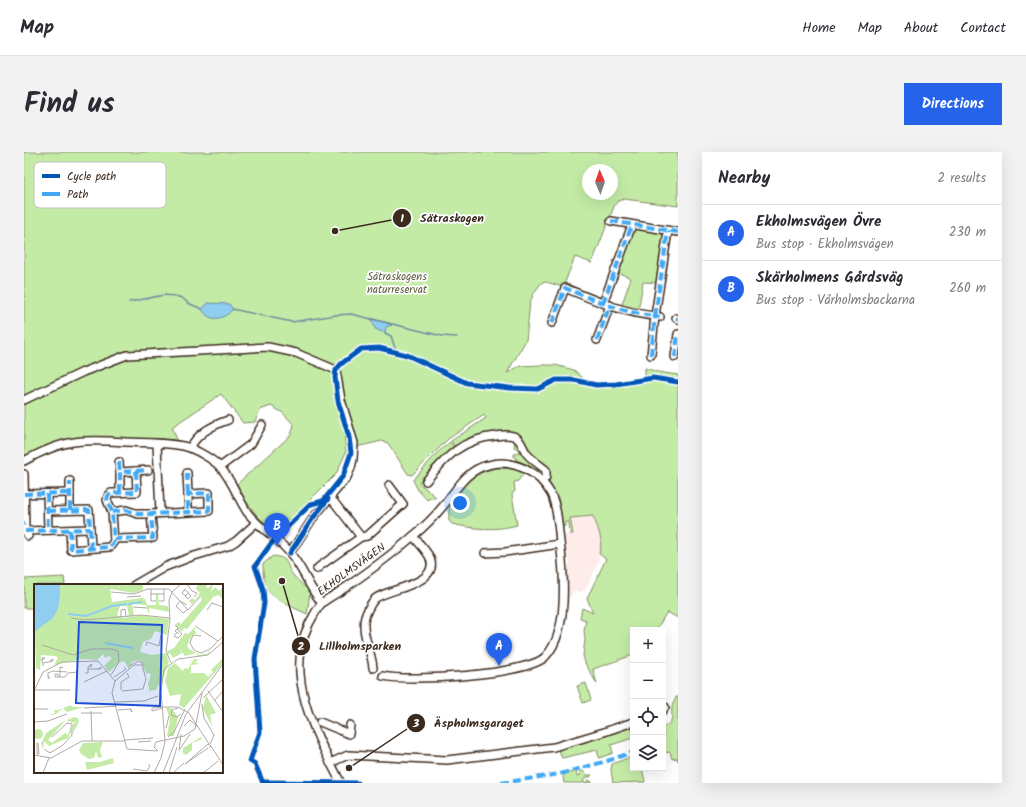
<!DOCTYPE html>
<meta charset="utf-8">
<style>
:root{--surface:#fff;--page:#f2f2f3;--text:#2b2b33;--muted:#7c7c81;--line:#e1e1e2;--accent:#2563eb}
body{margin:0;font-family:Kalam,sans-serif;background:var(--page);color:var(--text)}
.controls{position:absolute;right:12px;bottom:12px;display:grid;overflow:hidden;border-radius:0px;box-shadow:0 4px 16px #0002}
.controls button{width:36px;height:36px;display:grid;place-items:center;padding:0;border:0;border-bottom:1px solid var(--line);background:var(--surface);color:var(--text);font:20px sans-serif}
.compass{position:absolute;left:558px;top:12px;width:36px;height:36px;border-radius:50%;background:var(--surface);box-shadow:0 4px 16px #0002;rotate:358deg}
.you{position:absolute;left:436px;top:351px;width:14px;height:14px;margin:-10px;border:3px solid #fff;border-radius:50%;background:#1a73e8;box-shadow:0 0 0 6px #1a73e833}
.badge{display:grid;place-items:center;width:26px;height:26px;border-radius:50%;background:var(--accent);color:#fff;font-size:13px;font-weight:700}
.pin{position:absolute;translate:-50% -33px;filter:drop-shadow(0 1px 2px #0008)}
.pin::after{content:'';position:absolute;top:21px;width:14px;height:12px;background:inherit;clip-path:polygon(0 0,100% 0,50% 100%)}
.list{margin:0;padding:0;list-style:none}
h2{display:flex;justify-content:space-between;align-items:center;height:52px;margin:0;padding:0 16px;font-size:17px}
h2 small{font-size:13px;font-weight:400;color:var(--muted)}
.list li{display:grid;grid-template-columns:26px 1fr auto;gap:12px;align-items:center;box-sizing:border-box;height:56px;padding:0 16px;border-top:1px solid var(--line)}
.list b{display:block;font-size:15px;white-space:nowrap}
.list p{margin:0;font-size:13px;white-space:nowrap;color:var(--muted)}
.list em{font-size:13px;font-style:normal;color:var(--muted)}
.icon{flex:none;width:22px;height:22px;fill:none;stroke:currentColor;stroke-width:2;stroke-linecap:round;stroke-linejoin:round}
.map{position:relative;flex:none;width:654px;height:631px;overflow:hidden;border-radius:0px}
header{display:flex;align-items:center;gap:24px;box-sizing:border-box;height:56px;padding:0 20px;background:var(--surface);border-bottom:1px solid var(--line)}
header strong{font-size:19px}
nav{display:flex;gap:22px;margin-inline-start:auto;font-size:14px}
.intro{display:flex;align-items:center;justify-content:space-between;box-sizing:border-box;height:96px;padding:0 24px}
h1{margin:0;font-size:28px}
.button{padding:10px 18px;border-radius:0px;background:var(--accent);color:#fff;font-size:14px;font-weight:700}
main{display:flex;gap:24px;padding:0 24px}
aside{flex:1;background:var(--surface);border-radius:0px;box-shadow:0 4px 16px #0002}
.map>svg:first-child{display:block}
</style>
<header>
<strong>Map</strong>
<nav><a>Home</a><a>Map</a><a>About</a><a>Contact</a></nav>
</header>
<div class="intro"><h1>Find us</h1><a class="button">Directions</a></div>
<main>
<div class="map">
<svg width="654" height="631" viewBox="0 0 654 631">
<rect width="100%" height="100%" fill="#fff"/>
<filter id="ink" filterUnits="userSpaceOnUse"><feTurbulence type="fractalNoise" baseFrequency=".025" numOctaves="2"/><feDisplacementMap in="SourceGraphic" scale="8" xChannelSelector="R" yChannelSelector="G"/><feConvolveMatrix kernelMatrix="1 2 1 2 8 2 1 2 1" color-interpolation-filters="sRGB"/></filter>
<g filter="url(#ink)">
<polygon fill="#feecea" points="569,364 576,381 577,396 574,405 576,406 561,439 559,439 558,441 550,438 546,445 544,446 544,412 546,412 546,408 543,408 540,383 549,381 546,366"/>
<g fill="#c4eba6" stroke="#808a62" fill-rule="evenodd">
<path d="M0,0H654V54L600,47L594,49L591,52L568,111L551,105L539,135L522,130L517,131L510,141L506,150L502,188L483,221L496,214L517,213H531L550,218L569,235L580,236L621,230V216L634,220L654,223V466L643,460L632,478H609V503L569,517L573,532L561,511L559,503L561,488L560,479L562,468L556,466L558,456L569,461L563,446L582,407L575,402C580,389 574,376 569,364L546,366L549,382H546L545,370H541V374L539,375L534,345L524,329L525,326L491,282L432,296L427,289L462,266L460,263L424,287L388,323L384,322L364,291L358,289L332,295L328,276L320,280L322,300L312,322L257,377L250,378L234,365L222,349L213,332L267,283L270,273L259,261L247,254L236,258L231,270L219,271L197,242L148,275L154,290L67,285L47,287L31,291L0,306ZM564,18H588V42H564Z"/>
<polygon points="609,76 639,80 641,82 634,131 619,130 614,160 597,155 607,126 592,120"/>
<polygon points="491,289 502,304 518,319 519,323 504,313 492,308 492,306 490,305 490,302 496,300 494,299 494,297 490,295"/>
<polygon points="426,290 431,297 405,322 401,323 395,331 412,345 411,346 406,346 403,348 394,338 389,328 413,301"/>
<path d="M473,316L491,317L500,321L494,329L490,330L491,339L488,342L493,373C471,379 450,377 428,372L425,369C425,365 424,358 426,354C427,350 431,346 433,343C444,328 455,319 473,316Z"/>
<path d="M249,404C267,406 261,413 269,423C274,429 280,434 286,440L283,462C271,456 250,448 243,437C239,430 239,419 239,412Z"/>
<polygon points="40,425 41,433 11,433 11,456 0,456 0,427"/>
<polygon points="562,531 567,548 559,551 553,534"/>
<path d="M652,545H654V609L653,606L648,607L646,600L639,601V575C653,570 645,561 649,552C650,549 651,548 652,545Z"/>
<polygon points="609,574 609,586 587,593 589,601 575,606 573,598 538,606 535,598"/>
<polygon points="609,604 609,616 618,616 621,630 589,631 587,618 588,612"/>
<polygon points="552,619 553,624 557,623 555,621 556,619 559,619 563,623 568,623 566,625 562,625 559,629 562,631 564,628 567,629 568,631 540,631 539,625 541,622"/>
</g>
<g fill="#90cef1" stroke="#6e8c9d">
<path d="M184,151L205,152L209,157C200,168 185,171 178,157Z"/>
<polygon points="347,166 368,173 362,175 361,181 351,177"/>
</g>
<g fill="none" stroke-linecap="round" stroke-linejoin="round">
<g stroke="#6e8c9d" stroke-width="1.5">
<polyline points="105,150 140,143 151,144 158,146 164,151 178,157"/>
<polyline points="208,157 268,170 312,163 327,162 418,184 433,185"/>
<polyline points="361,181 367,184 371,196"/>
</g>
<defs>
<g id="minor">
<polyline points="587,69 654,80"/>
<polyline points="579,151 608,73"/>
<polyline points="652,166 654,167"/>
<path d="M528,171L541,136C570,148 600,161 631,164L644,79"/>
<polyline points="573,188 586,153"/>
<polyline points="627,203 631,164 636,165"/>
<polyline points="651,205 654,182"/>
<polyline points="0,248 59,220 103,203 244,195 272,201 312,218 317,248 330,291 329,307 327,316 323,325 289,366 266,401"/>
<polyline points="133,292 136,361"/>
<path d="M166,296C173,282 189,273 204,268"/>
<path d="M0,309C40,287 57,287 102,290C120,291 150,290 166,296C176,300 190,308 197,316C208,329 214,346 223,360C235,376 252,385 265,400C279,415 285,437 298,451"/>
<polyline points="95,310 96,320"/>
<polyline points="196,315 227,292 238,273"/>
<polyline points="112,319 124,318"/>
<polyline points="163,321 164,342"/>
<polyline points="0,322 1,379 4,384"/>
<path d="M402,329C423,304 438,287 472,284C478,283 488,282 493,286C498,290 499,297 503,302C508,308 516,313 522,318V325L519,329"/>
<polyline points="0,342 46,341"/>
<polyline points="23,342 24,378"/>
<polyline points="305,347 310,350 337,385"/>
<polyline points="46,358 46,329"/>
<polyline points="24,359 65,358 67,396"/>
<polyline points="88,360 102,358 114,362 127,362 185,359 185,341 164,342 164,360"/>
<polyline points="46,378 47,398 86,395 90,389 88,360 83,348 84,344 87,341 113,340 112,319 96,320 96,340"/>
<polyline points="1,379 66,377"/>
<polyline points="90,387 129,386 127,362"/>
<polyline points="461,401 481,400 536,392"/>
<polyline points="293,417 296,414 337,385 343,384 379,352 365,333"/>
<polyline points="110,433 141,415 167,405 204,394 212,389 232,371"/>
<path d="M349,516C348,499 335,479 342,462C344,457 347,450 352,446C366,436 419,432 405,404C401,397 394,390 389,384"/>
<polyline points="639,558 641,555"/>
<polyline points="296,570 325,582 326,573"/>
<polyline points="306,611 324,603 423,608 530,595 580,580 609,570"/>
<path d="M317,631C293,585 259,524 285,472C289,465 293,456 298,451C303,447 310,443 315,440C340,423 365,405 388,385C399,376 411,364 420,353C433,337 442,318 464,313C489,306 515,320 527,342C534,357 534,374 536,390C540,421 545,481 521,505C502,523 385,530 359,524"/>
</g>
</defs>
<use href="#minor" stroke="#3b2a1e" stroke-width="10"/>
<use href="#minor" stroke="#fff" stroke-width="7"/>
<g stroke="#3fa9f5" stroke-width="4" stroke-dasharray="8 4" stroke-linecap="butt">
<polyline points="587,69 654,80"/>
<polyline points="579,151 608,73"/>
<polyline points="652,166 654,167"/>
<path d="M528,171L541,136C570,148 600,161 631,164L644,79"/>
<polyline points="573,188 586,153"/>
<polyline points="627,203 631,164 636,165"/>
<polyline points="651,205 654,182"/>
<polyline points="95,310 96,320"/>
<polyline points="112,319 124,318"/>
<polyline points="163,321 164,342"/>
<polyline points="0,342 46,341"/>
<polyline points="23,342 24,378"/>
<polyline points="46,358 46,329"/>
<polyline points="24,359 65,358 67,396"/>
<polyline points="88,360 102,358 114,362 127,362 185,359 185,341 164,342 164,360"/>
<polyline points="0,372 1,372"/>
<polyline points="46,378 47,398 86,395 90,389 88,360 83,348 84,344 87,341 113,340 112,319 96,320 96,340"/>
<polyline points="1,379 66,377"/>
<polyline points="90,387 129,386 127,362"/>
<polyline points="477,631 536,622 583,609 609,600"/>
</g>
<defs>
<g id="cycleway">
<polyline points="266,401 289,366 304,347"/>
<polyline points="239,630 334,631"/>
<polyline points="239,631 231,612 226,609 236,580 231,507 240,451 239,437 231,414 246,393 256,382 287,352 299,349 319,324 327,301 325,285 314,249 311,225 312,218 317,212 337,197 355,196 383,203 443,231 485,236 514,237 532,228 550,228 572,233 592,232 629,226 654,230"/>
</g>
</defs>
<use href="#cycleway" stroke="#fff" stroke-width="8"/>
<use href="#cycleway" stroke="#0057b8" stroke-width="5"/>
</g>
</g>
<g text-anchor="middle" stroke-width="3.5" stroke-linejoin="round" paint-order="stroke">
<g font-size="11" fill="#5d5a40" stroke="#fff">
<text x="373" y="128">Sätraskogens<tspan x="373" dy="13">naturreservat</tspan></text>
</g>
<g font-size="11" fill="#3b2a1e" stroke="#fff">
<text transform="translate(327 417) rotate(-36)" y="4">EKHOLMSVÄGEN</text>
</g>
</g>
<g transform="translate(10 432)">
<rect width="189" height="189" fill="#fff"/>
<path d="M15,0H109V6L100,9L76,5L78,18L108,14L111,15L113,21H122V10H124L125,21L134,22L135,28L115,24V31L112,21L98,20L100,31L95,33L93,22H86L83,31L90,34L107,31L135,35L133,51L121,47L117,55L109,58L106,68L118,71L132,69L135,78L127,101L125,100L122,106L115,107L116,109L114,100L117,90L112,89L106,76L98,78L95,85L90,77L86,78L75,88L70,82L78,74L75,72L71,74L69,70L63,76L49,75L20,81L24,74L22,72L7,71L6,86L2,84L0,17ZM164,0H174L172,3L174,4L179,0L177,8L181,3L185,7L189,3V16L185,11L179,13L153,45L150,44L147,48L141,41L144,38L147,40L168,16L166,12L158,20L155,17L158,14L161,16L166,9L162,5ZM161,43V48L166,50L162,49L157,53L153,62L155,65L166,71L174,69L175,66L176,69L168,72H164L162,69L151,72L145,64L148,69L139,74L136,69L134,71L133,67L140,64L151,49L154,50ZM189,74V79L150,124L145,121L147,110L136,112L131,97L134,84L141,79L149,87L151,84L154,85L160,75L165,76L161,78L165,80L157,81V89H170L174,93L164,104L175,92L179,88L177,86ZM172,111L182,129L176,131L178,142L169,125ZM37,121L38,123H50L33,128L29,124L22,130L14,132L21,129L20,126H15H24ZM132,124H137L144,133L140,152H133L136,135ZM40,133L44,134L45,138L35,156L39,148V140L44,137L38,139L36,137L39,135L35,138L33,136ZM32,136L14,156L18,159L31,149L34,151L37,141L38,147L34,154L15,162L10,157L9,165L7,160L12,149ZM163,144L168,155L158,159V166L152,171L149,169V164L167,153ZM-1 150a5 5 0 1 1 10 0a5 5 0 1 1-10 0ZM69,158L66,166L68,173L64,174L62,167L60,174L55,175L47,170L45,166L49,159ZM79,174L80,179L53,186L51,178H66Z" fill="#c4eba6"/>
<path d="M0,0H26V11L24,25L19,34L0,48Z" fill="#90cef1"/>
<path fill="none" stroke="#90cef1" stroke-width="2" d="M94,20L108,18M34,30L52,32L78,22L93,20M71,59L99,64"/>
<path fill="none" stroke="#b1aaa5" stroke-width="1" d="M153,0L158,7L163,9L160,13M117,5V17H122M77,8L100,10L114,5H135L154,26L166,13M117,10H130M152,12L148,9L151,5L157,12L154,15L151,12H152L154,9M93,13L107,12M125,17H130V5M99,23L113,24M153,26L149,29L142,22L146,17L153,21M173,26L178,19L189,23M87,33V26L91,25L92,33M37,34L50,36L107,31L136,34M141,41L144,44L141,47L145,50M161,42L184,57M143,45L148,50L144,54L140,52L143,48M167,52L159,51L156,59L160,66L167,69L176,65L189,52M8,61L39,71L57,65H78L84,67L85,78L77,91M112,62L113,58L125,62L127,51M8,76L11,74H8V78L9,79M137,79L132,67L136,36L135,16L138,8L147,0M9,82V79L19,77V75L16,77M95,82L105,77L110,81M29,84L26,83V93H31L34,89L43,88M54,85H67V83L64,85M51,89H54V83L58,82L57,80L55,82M14,92L16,94H14V89L19,87L33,88M24,93V90H21V93H26M80,93L92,85L90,83M50,98L73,87M1,106H36M87,106V98L95,93L93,89M0,107L9,88L28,78L64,77L81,97M88,107L109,105L112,95L108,81H100L81,97L78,109L93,165L123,167M174,107L189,128M169,114L189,95M180,117L189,107M81,118L110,117L124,112M168,120L170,134L180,151L176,160M129,123L118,124V127L129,124M129,123H144L155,129L175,160M50,124L83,122M144,124L138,126L137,131L143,133L147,130M0,125H14M84,126L96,125H97L98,128L96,125M57,127L58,157M47,129H68M0,138L14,137L33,130M150,142L156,136L164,143M132,144L135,132M134,153L140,148L151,125M91,156L119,154M104,158L117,157M3,159H4L5,170H3ZM177,162L189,181M174,164L151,180L174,160L177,162L175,164M10,165L16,169L29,161L38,151V140L33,139L18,153M146,165L156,150M124,167L120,163L122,158L150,152L161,145L168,109M145,167L147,150M0,171L17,174L48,157H91M99,185L113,187L116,182L114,180M9,189L15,174M120,189L127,174L131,158L127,107L130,85L144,75L174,71L189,58M129,189L152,130L189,80M135,189L143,163M139,189L150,179M169,189L184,177"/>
<path fill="#1d4ed8" fill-opacity="0.15" stroke="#1d4ed8" stroke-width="2" d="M45,38L128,41L126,122L42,119Z"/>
<rect width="189" height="189" fill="none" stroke="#3b2a1e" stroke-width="2"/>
</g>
<rect x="10" y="10" width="132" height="46" rx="6" fill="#fff" stroke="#c4bfbc" stroke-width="1"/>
<rect x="18" y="22" width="18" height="4" fill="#0057b8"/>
<rect x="18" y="40" width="18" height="4" fill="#3fa9f5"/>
<g font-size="11" fill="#3b2a1e">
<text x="43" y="28">Cycle path</text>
<text x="43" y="46">Path</text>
</g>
<path fill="none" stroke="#3b2a1e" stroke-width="1.5" d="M311 79L378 66M258 429L277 494M325 616L392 571"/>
<g fill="#3b2a1e" stroke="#fff" stroke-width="1.5">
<circle cx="311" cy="79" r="4"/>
<circle cx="258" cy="429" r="4"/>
<circle cx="325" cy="616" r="4"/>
<circle cx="378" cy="66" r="10"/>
<circle cx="277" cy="494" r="10"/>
<circle cx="392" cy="571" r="10"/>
</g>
<g font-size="12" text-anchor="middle" font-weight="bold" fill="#fff">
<text x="378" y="70">1</text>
<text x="277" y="498">2</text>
<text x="392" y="575">3</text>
</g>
<g font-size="12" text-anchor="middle" font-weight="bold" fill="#3b2a1e" stroke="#fff" stroke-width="3.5" stroke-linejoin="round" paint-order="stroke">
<text x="428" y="70">Sätraskogen</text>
<text x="336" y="498">Lillholmsparken</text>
<text x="455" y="575">Äspholmsgaraget</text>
</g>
</svg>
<div class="controls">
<button>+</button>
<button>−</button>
<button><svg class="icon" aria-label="locate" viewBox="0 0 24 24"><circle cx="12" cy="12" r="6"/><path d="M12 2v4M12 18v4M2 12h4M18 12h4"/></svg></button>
<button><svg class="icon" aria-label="layers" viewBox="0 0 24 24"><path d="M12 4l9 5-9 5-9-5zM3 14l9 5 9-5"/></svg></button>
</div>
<svg class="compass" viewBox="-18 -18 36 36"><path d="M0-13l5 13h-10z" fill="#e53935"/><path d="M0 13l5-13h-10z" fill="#7c7c81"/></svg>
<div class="you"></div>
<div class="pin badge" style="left:475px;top:514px">A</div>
<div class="pin badge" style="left:253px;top:394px">B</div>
</div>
<aside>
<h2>Nearby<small>2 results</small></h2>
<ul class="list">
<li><span class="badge">A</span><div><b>Ekholmsvägen Övre</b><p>Bus stop · Ekholmsvägen</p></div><em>230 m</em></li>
<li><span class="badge">B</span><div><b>Skärholmens Gårdsväg</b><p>Bus stop · Vårholmsbackarna</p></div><em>260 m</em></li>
</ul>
</aside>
</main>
